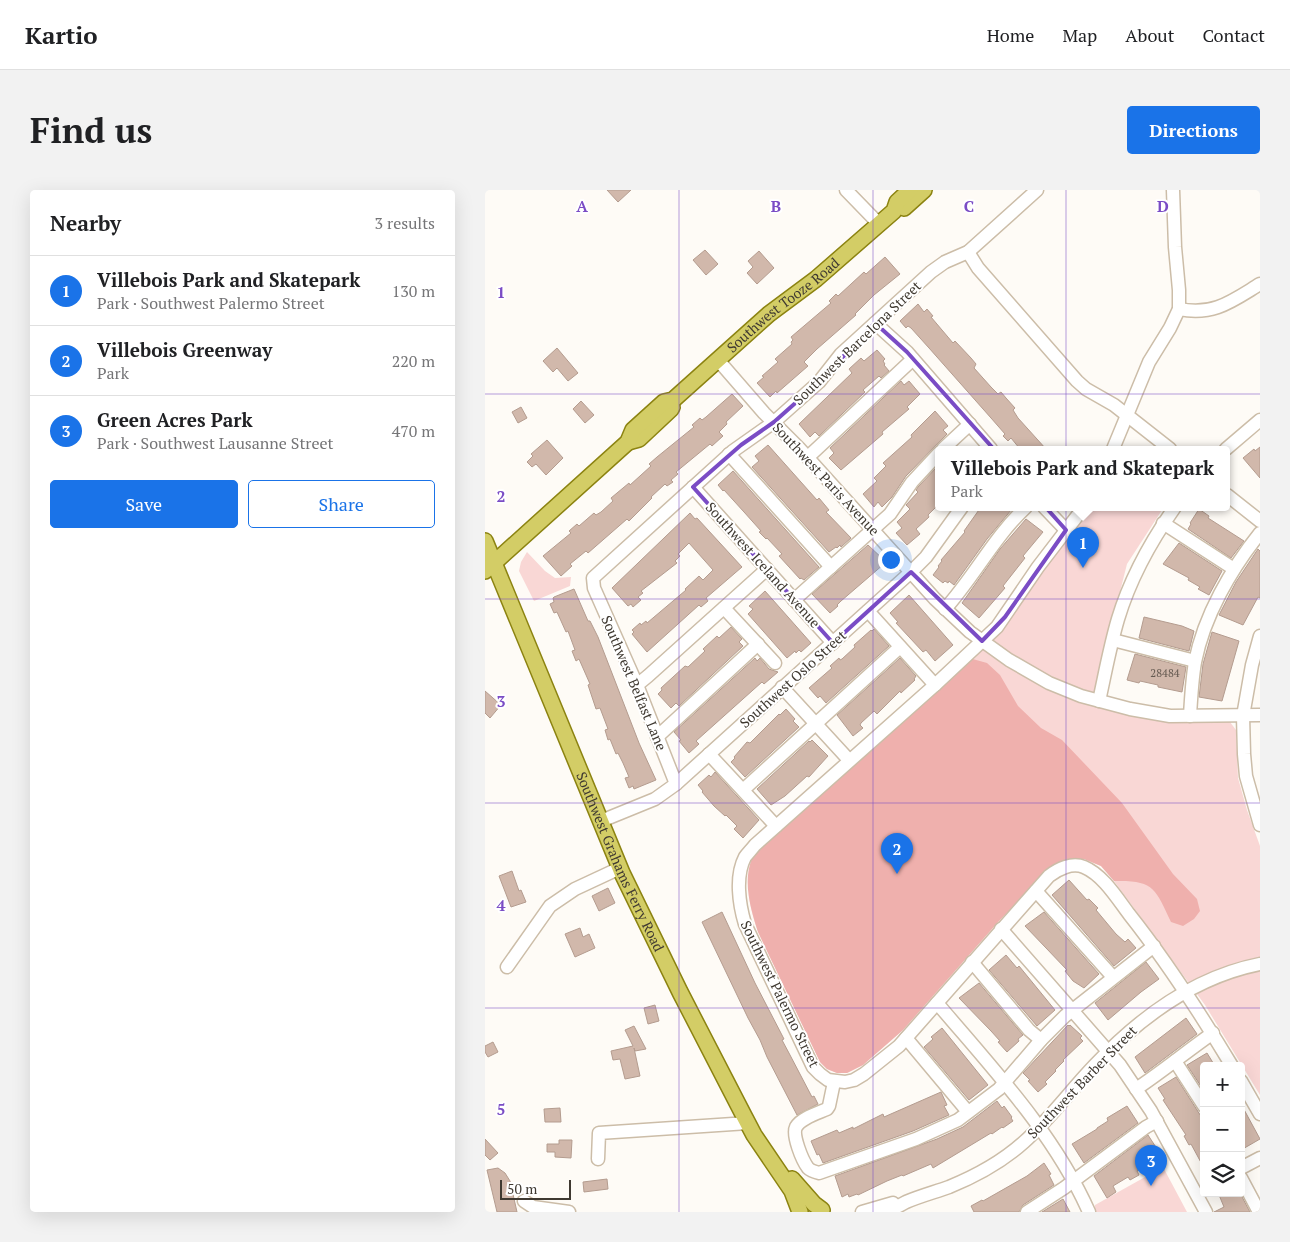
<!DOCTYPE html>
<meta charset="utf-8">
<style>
:root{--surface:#fff;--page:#f2f2f2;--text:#202124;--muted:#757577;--line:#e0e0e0;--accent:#1a73e8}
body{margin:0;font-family:"PT Serif",serif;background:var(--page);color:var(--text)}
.controls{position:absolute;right:15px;bottom:15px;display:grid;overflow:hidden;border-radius:5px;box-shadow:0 5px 20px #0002}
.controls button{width:45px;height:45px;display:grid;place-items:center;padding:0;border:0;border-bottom:1px solid var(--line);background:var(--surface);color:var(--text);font:25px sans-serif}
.scale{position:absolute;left:15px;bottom:12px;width:71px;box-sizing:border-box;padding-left:5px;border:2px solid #3f3931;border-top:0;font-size:14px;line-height:18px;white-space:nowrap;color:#3f3931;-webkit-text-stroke:4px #fff;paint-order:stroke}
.you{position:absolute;left:405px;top:369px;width:18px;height:18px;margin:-12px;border:4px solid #fff;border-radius:50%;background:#1a73e8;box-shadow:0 0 0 8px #1a73e833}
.badge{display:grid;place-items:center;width:32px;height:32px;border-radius:50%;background:var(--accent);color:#fff;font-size:16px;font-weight:700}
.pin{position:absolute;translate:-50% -41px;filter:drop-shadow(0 1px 2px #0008)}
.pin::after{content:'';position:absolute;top:26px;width:18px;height:15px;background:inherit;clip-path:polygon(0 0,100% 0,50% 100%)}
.popup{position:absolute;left:450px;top:256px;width:295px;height:65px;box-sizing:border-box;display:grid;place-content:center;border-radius:5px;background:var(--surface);filter:drop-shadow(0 1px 4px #0005);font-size:16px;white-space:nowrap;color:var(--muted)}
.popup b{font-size:19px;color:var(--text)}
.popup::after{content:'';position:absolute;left:50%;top:100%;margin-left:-10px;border:10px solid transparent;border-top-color:var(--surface)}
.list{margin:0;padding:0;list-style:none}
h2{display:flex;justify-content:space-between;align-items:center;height:65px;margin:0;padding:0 20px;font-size:21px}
h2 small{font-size:16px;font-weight:400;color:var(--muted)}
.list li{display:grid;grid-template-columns:32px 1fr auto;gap:15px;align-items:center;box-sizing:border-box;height:70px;padding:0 20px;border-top:1px solid var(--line)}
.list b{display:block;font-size:19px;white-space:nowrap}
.list p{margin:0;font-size:16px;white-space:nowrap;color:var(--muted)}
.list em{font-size:16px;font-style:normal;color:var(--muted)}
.actions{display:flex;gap:10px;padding:15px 20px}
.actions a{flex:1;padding:11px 0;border:1px solid var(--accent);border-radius:5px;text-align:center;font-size:18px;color:var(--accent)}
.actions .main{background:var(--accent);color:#fff}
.icon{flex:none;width:28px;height:28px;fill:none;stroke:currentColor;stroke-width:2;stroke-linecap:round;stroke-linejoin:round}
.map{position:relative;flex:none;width:775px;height:1022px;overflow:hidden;border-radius:5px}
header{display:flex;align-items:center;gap:30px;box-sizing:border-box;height:70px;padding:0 25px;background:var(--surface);border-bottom:1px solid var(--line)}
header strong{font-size:24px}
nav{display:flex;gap:28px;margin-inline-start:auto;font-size:18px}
.intro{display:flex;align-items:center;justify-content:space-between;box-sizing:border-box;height:120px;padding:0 30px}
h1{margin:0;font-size:35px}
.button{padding:12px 22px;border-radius:5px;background:var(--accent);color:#fff;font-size:18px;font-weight:700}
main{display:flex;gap:30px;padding:0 30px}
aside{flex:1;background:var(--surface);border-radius:5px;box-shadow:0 5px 20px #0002}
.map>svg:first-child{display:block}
</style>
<header>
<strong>Kartio</strong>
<nav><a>Home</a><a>Map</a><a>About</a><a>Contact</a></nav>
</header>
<div class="intro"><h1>Find us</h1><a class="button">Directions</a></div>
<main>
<aside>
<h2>Nearby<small>3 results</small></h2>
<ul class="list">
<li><span class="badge">1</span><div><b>Villebois Park and Skatepark</b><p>Park · Southwest Palermo Street</p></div><em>130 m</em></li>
<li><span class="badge">2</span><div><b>Villebois Greenway</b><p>Park</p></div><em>220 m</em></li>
<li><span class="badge">3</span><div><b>Green Acres Park</b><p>Park · Southwest Lausanne Street</p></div><em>470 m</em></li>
</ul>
<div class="actions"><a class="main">Save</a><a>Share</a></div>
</aside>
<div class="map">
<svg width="775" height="1022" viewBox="0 0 775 1022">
<rect width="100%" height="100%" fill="#fefbf6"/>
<g fill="#f9d7d5">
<polygon points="602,317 679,317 642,374 609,505 561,484 505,451"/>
<polygon points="42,362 60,381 70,388 86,387 85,396 49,411 34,381 36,372"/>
<path d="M496,459H500L601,512L636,523L661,528L691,531H740L745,532L751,540L753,588L762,620L775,656V905L720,815L629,691L616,676L599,669L582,670L568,676L514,731L418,840L378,875L362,883H352L342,879L335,872L273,742C263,713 262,700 266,670Z"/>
<polygon points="678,977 702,1022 610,1022 610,1015"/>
</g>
<path fill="#efb0ad" d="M484,468L502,473L515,485L533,516L556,538L577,550L637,613L688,684L712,709L715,721L709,729L698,736L686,732C670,698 669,690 629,691L616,676L599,669L582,670L568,675L514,731L418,840L378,875L362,883H352L342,879L335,872L273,742C266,720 258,694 266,671C268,667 273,662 276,659Z"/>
<g fill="#d1b8ab" stroke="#b49c8f">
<polygon points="122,0 146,0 133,12"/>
<polygon points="220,60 233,74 221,85 208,70"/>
<polygon points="274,61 289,78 272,94 262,83 268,77 263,71"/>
<polygon points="400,67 415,84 389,105 370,124 371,125 332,159 319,172 323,176 292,203 291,201 285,207 272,193 279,187 277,186 293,172 290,169 307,154 306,152 308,150 306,147 346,113 344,111 351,104 353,106 379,82 381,84"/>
<polygon points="433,114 439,122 442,119 448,126 446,127 468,153 470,151 486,168 491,174 489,178 506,197 513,204 516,202 521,208 530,218 528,220 533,228 561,259 535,259 526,248 523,251 518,246 520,244 506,228 444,158 426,138 423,136 421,138 415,131"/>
<polygon points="72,158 93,183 83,191 72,178 68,182 58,171"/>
<polygon points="392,160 400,169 398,171 400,174 399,175 404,181 396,188 394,186 378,200 380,202 334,246 330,242 325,247 314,234 367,183 364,179 376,168 379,171"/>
<polygon points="416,191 419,195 424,191 435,204 422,217 424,219 397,242 398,244 356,280 344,268 349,263 345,258"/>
<polygon points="247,204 258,216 241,232 242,234 234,242 238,246 227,256 225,254 191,282 193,284 186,290 188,292 182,296 180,294 166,307 167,308 144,331 142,329 103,363 101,361 85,374 87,376 76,386 58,366 86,343 84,341 92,334 94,336 109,323 111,325 116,322 128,311 126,308 144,293 145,295 166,276 164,274 172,267 209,237 207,235 215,228 217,230 221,227"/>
<polygon points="96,211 109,225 100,233 88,219"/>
<polygon points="36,217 42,228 33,233 27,222"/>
<polygon points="450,221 463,236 458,240 462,244 421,286 407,307 397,317 393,312 389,317 378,304 392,291 389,288 401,276 398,273 427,247 426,245"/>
<polygon points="62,250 78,268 61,285 51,274 47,277 42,272 48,266 46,264"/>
<polygon points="283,255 332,310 334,308 344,320 341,322 366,348 356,357 355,355 352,358 351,357 344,362 267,277 274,271 270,266"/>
<polygon points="775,257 775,288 758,268 769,259 770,261"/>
<polygon points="451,278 454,281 454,314 443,325 444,327 431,339 435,344 422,355 411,343 417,338 412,332 425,319 421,315 433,302 431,300 433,297"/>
<polygon points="248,281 334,377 319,390 316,388 315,389 294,366 297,364 282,348 281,349 274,342 276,341 259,322 239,300 238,301 233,295"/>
<polygon points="496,317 524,317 527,319 502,349 469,395 464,391 463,393 460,391 458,393 448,385 454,377 453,376 457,371 456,370 480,342 479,341"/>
<polygon points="714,319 724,326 723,328 759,351 746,368 703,339 706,334 705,333"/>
<polygon points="205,323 210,329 212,328 257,377 221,408 223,411 216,417 214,415 162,462 147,444 149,442 147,440 155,433 156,435 161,431 162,433 201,400 200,399 214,386 218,390 228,380 204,353 193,364 195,366 190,371 192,373 156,401 158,403 153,407 156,410 148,417 146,414 143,416 127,398"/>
<polygon points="541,329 558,342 538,366 540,368 518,396 520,398 494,428 477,413 515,359"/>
<polygon points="694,353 737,381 724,405 713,399 715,397 703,390 704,388 678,374"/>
<polygon points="383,355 399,370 397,372 399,374 356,411 352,415 353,416 345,423 327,404"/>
<polygon points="773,359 775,361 775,408 773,407 758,435 734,425 751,392"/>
<polygon points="89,399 103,431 105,431 113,447 154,553 171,590 149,599 148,596 144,598 140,588 144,587 138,573 133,563 131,564 125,549 123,550 120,540 123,539 115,518 111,519 103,495 105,494 94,469 91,471 87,461 90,460 83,441 81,442 72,422 69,423 65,414 69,412 68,408 69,407"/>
<polygon points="280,401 326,453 316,462 314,460 311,463 310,461 302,468 263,424 268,419 264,416"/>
<polygon points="424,405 468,455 450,471 441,460 438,462 411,433 413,432 405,423"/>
<polygon points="659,427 697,436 709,441 704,461 654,448"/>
<polygon points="246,437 257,449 254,452 258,456 194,516 191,513 186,518 173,504 177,500 176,498 200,476 203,477 220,461 218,459 232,446 234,448"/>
<polygon points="389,439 404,456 341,513 335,506 333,508 324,498 347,478 345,476 354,468 355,470 357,469 370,457 369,455 386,440 387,441"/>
<polygon points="727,442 754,451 737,511 714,507 718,474"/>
<polygon points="650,464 701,477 697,502 673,497 673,495 655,491 654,493 642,490"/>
<polygon points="270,468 272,471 275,468 284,479 293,482 279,494 277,492 211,551 214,554 204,563 194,551 196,550 189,542"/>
<polygon points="415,468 431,486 429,489 430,490 416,503 415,501 392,524 389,521 376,533 375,535 378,538 368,546 352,525"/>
<polygon points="0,501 16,515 5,528 0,523"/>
<polygon points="301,519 310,529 308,531 314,537 260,587 246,572 250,568 249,567 262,552 265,553 294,524 295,525"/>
<polygon points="327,550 343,566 324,587 322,586 300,606 286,615 272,599 324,551 325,552"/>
<polygon points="230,582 274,630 258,648 249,639 252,636 241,625 240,626 229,616 217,602 218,601 213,595 224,585 226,587"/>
<polygon points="27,681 34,701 36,700 41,712 26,717 14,686"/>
<polygon points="584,690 602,710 604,709 613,718 611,720 631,744 640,752 643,749 651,758 629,776 567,705"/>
<polygon points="123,698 130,713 114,721 107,706"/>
<polygon points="237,722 270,793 299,849 297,850 305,865 327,907 329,906 333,914 312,925 282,867 275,850 263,828 217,732"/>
<polygon points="559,722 614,784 599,798 588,791 580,781 582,780 540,736"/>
<polygon points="95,738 98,747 104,744 110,758 90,767 80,744"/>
<polygon points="521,765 532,778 534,776 570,820 552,836 504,780"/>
<polygon points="661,772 674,789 656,802 623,830 610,813"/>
<polygon points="494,793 538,845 533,849 534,851 522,862 513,852 515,851 506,841 474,808"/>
<polygon points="170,815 174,831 163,834 159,818"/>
<polygon points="701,828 712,844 660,883 650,867"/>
<polygon points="583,835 584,836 585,835 597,846 595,848 598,851 578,870 579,871 570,880 571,881 560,892 562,894 553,902 543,891 545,890 538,883"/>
<polygon points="149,836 161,859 150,861 149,858 155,886 140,889 135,869 128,870 126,861 148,856 140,840"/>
<polygon points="457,838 503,895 484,910 439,857 448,849 446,847"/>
<polygon points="8,852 13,862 3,867 0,862 0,856"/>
<polygon points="722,863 730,876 719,876 719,901 702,875"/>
<polygon points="691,887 719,931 719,978 706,954 704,955 699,946 701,945 678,910 680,909 673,898"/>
<polygon points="456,902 462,915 459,916 464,925 428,941 338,973 334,964 332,965 326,951 352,940 354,943 368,937 368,939 398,924 399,927"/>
<polygon points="512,911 517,918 519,916 527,927 526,928 528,931 518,938 517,937 507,944 506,943 448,978 446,974 418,986 417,985 402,991 373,1005 372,1004 364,1007 363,1004 357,1007 350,986 452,949 478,937"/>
<polygon points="756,914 775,949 756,960"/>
<polygon points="642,916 653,933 599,973 587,954 612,939 612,938 623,931 622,928"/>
<polygon points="75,918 76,932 60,932 59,919"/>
<polygon points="663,945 676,965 652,981 654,985 645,990 643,987 628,996 631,1002 622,1008 609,986"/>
<polygon points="0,949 13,963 5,970 0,965"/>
<polygon points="74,950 87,950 86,968 70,967 70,962 62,962 62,954 74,954"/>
<polygon points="559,973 566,984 564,985 569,995 538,1015 534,1022 489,1022 486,1016 497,1010 498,1011 542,986"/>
<polygon points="13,978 20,983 25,991 32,1022 12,1022 2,980"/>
<polygon points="122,989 123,999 99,1002 98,992"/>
<polygon points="738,1003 755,1003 765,1022 729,1022 739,1017 734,1005"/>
<polygon points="578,1009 585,1022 557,1022"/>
</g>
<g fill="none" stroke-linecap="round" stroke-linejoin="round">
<defs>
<g id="minor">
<polyline points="361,0 394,34"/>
<polyline points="483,62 493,78 592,191 601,199 629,215 685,259"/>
<path d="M694,119C729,126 747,111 775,94"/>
<polyline points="390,133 422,162 506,259"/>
<polyline points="233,170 279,223 314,258 450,409 485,442 524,470 564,493 596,506 645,519 685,526 775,525"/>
<polyline points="458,259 485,234"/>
<polyline points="628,259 664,172 685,138 694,119 694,100 690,57 688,0"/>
<polyline points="741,259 775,230"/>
<polyline points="244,264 346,377"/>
<polyline points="323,267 428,169"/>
<polyline points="208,297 348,453"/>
<polyline points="742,305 775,331"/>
<polyline points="559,317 581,340"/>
<path d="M599,317L553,377L512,437L450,495L270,655C267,659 263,663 260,667C250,686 254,714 260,734L328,877L335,884L343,890L360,892L369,890L379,884L414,856L564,686C573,679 587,672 599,677C618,685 632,708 644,724C682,772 715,823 747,876"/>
<polyline points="678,333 749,379"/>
<polyline points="309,410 405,324 427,292 454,263"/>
<polyline points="239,418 290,473"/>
<path d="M460,419C489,387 509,347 541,317"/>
<polyline points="383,421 450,495"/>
<polyline points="775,446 767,475 758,526 759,564 761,586 775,635"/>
<polyline points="628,450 710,471"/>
<polyline points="152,495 163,486 282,379"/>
<polyline points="297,497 364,570"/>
<path d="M614,511C620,484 625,456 633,429C645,389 666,351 690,317"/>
<path d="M705,526C706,508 707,490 710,472C719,426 746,379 775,343"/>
<polyline points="172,547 273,454"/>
<polyline points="224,564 291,636"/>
<polyline points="191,594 152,495 109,398 108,388 248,261 289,232 334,192 356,164 446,82 460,72 483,62 552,0"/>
<polyline points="258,600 415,457"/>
<polyline points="116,631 170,609 191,594 426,382 441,367 477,317"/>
<polyline points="551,701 628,787"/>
<polyline points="516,739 635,875 666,921 721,1022"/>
<polyline points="487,772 544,840 556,850"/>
<polyline points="22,777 65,716 90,699 135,678"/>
<path d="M452,813C507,878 569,943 604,1022"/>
<polyline points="421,848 483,922"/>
<polyline points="690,871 719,916"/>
<polyline points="756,891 775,924"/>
<path d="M349,892L344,916L342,919C333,923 316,928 311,937C307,945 317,970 323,978C326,981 330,982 334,983L431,949L473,930L514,899L556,850L580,826L669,756"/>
<path d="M651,899C678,881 702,861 728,843"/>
<polyline points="113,969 114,943 263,933"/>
<polyline points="756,978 775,968"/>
<polyline points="756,988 774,1022"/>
<polyline points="39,1011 48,1017 84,1022"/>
<polyline points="377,1022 408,1013"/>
<path d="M401,1022C408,1019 414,1016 421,1012C435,1006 450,1002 464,997C491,986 518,971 539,952C565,929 585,901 609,876C654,828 709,787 775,774"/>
<polyline points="542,1022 579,998 661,937 672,931"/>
</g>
<g id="major">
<polyline points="419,18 439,0"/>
<polyline points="143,252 154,249 186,219 187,217"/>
<path id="s1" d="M0,351L137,683L195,802L259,926L269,945L307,1001L315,1022"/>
<path id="s2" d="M0,381L143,252L148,240L179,212L188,210L284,124L331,89L409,21L412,12L425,0"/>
<polyline points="307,989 329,1014 337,1020"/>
</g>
</defs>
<use href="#minor" stroke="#ccbda8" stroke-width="15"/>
<use href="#major" stroke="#8c8311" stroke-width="18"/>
<use href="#minor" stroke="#fff" stroke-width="12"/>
<use href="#major" stroke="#d3cd66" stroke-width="15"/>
</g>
<path fill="none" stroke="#7a4cc5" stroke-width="4" stroke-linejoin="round" d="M390,133L422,162L581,340L520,427L497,451L426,382L348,453L208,297L256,255L289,232L334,192Z"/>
<path fill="none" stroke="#7a4cc5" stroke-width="1" stroke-opacity="0.55" d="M194,0V1022M388,0V1022M581,0V1022M0,204H775M0,409H775M0,613H775M0,818H775"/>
<g text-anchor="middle" stroke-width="4" stroke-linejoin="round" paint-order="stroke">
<g font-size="11" fill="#645950">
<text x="680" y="487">28484</text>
</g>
<g font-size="14" fill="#3f3931" stroke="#fff">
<text dy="5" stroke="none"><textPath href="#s2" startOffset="402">Southwest Tooze Road</textPath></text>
<text transform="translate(372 153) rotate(-44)" y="5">Southwest Barcelona Street</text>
<text transform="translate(341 289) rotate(47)" y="5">Southwest Paris Avenue</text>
<text transform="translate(278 375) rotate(48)" y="5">Southwest Iceland Avenue</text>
<text transform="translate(308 489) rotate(-42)" y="5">Southwest Oslo Street</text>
<text transform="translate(149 493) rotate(67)" y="5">Southwest Belfast Lane</text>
<text dy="5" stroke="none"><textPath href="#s1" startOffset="348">Southwest Grahams Ferry Road</textPath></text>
<text transform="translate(295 804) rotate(64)" y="5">Southwest Palermo Street</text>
<text transform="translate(597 892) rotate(-46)" y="5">Southwest Barber Street</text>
</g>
</g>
<g font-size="16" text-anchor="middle" font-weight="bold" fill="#7a4cc5" stroke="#fff" stroke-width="4" stroke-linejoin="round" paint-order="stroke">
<text x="97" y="22">A</text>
<text x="291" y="22">B</text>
<text x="484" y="22">C</text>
<text x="678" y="22">D</text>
<text x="16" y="108">1</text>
<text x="16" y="312">2</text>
<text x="16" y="517">3</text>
<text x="16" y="721">4</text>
<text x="16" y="925">5</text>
</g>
</svg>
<div class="controls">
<button>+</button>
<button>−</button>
<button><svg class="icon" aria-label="layers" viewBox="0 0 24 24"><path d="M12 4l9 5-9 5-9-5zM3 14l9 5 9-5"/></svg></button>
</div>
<div class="scale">50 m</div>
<div class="you"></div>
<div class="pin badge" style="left:598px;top:378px">1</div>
<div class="popup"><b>Villebois Park and Skatepark</b>Park</div>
<div class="pin badge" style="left:412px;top:684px">2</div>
<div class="pin badge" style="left:666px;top:996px">3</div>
</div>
</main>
